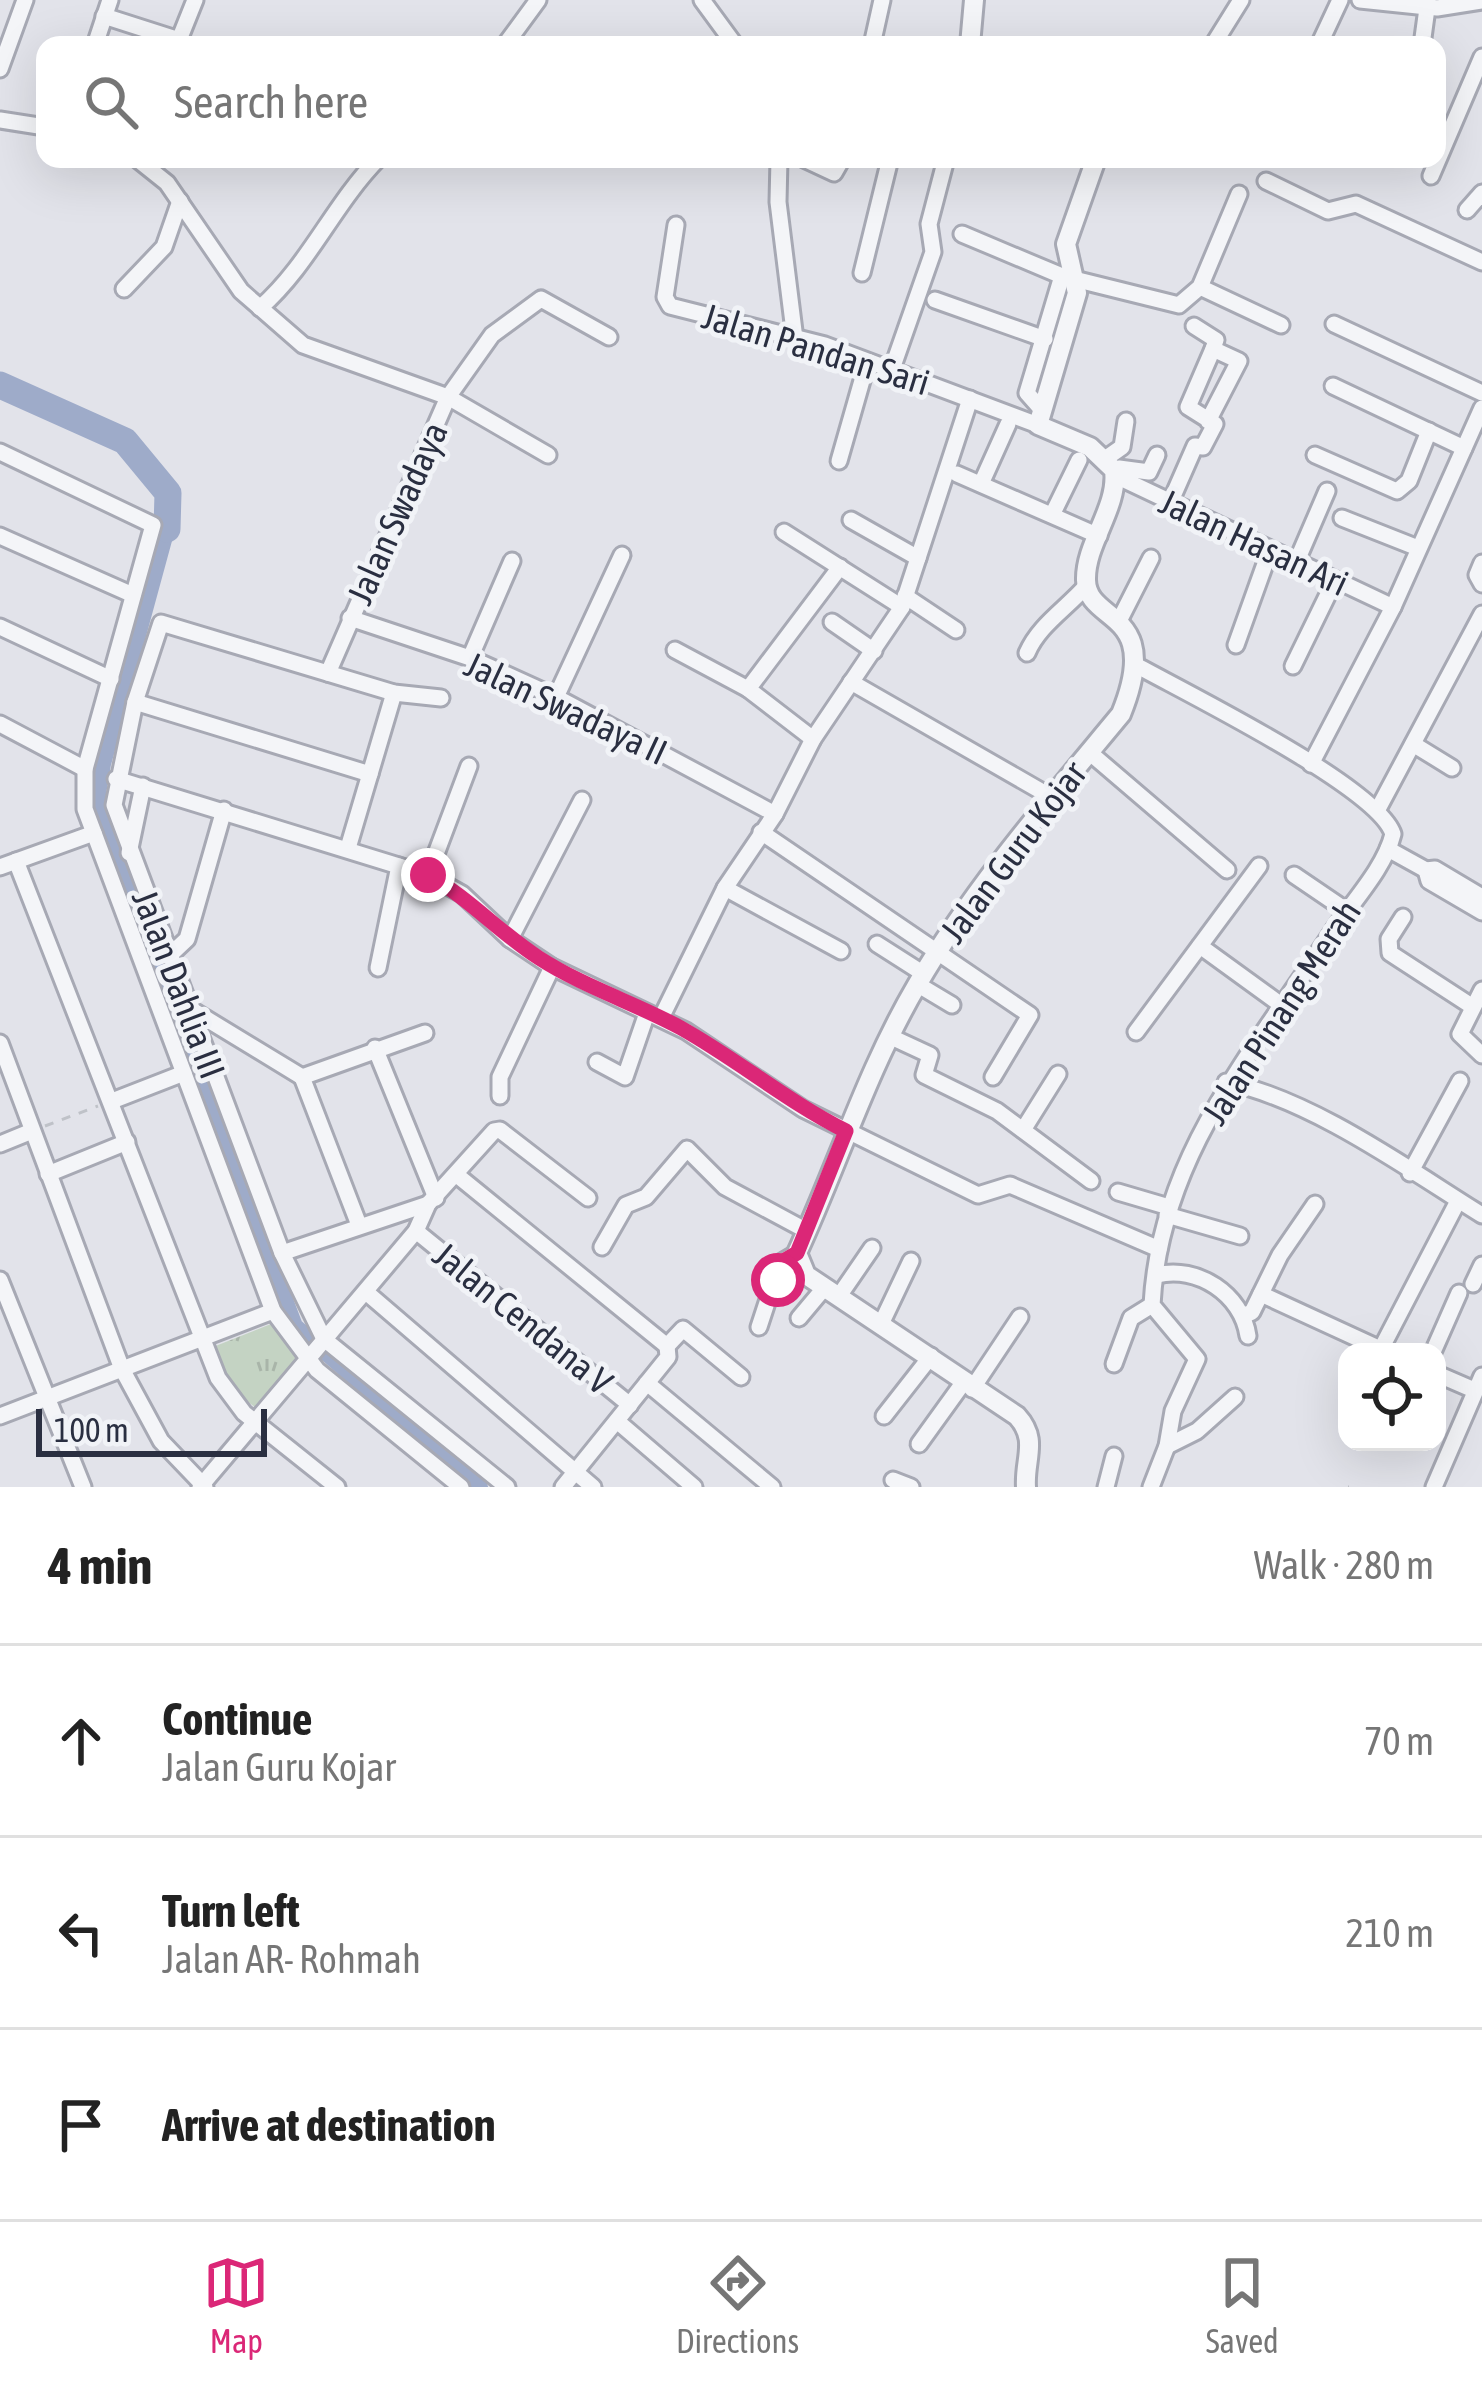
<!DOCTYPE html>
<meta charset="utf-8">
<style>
:root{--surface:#fff;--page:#f2f2f2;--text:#222;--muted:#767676;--line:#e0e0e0;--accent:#db2777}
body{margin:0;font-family:"Asap Condensed",sans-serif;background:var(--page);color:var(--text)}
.controls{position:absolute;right:36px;bottom:36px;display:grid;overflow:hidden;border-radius:24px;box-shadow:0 12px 48px #0002}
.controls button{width:108px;height:108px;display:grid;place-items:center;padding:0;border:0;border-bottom:3px solid var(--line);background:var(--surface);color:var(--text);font:60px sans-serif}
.scale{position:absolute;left:36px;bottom:30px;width:231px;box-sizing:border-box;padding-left:12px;border:6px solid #2a2f41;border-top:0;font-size:33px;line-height:42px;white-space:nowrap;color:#2a2f41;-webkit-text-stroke:9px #f1f3f7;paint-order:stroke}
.stop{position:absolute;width:36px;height:36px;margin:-27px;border:9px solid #db2777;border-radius:50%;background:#fff}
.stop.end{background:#db2777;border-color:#fff;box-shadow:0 3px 12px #0008}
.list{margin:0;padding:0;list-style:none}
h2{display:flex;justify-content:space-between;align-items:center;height:156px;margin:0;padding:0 48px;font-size:51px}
h2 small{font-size:39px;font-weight:400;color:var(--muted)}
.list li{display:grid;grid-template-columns:78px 1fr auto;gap:36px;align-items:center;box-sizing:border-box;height:192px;padding:0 48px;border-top:3px solid var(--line)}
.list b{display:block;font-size:45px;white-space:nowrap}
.list p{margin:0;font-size:39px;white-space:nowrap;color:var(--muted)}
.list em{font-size:39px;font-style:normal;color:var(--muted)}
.icon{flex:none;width:66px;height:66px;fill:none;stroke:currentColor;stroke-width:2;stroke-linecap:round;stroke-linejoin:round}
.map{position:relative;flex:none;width:1482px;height:1487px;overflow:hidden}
.search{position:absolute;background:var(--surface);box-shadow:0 12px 48px #0002;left:36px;right:36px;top:36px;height:132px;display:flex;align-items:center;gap:30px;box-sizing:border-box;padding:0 42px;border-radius:24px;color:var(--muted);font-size:45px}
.sheet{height:732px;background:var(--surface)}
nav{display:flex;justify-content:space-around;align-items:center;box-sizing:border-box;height:168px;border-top:3px solid var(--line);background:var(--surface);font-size:33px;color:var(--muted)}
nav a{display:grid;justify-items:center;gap:6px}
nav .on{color:var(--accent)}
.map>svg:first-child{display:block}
</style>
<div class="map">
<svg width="1482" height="1487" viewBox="0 0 1482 1487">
<defs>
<pattern id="grass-tufts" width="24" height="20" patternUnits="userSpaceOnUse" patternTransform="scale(3)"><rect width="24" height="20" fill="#c4d3c3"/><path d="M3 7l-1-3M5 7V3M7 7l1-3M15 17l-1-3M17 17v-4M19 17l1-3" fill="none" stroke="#a9b5a9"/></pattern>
</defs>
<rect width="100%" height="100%" fill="#e2e3ea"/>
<polygon fill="url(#grass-tufts)" points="271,1324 302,1363 262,1412 226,1386 213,1347"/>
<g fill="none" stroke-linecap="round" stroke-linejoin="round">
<polyline stroke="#9eabc9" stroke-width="16" points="167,529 103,764 98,794 102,817 295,1326 480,1487"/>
<polyline stroke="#9eabc9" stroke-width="27" points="0,385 125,441 168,493 167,529"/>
<defs>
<g id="minor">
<polyline points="702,0 735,45"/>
<polyline points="1360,0 1437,8 1482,1"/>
<polyline points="104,16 179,40 195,0"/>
<polyline points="95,45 110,0"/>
<polyline points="505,45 538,0"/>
<polyline points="872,45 882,0"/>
<polyline points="1213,45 1241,0"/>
<polyline points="1319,45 1340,0"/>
<polyline points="1422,45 1428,1"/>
<polyline points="0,69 25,0"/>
<polyline points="0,120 45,127"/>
<polyline points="137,159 167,183 241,291 303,345 448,397 548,455"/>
<polyline points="779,159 778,202 795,339"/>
<polyline points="804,159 834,173 842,159"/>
<polyline points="1431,176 1482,57"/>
<polyline points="1266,181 1328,211 1356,204 1482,262"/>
<polyline points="1467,210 1482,193"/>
<polyline points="676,225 665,297 670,306 825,345 1038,425"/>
<polyline points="962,234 1062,276 1179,305 1200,287 1239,194"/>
<polyline points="862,273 890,159"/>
<polyline points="1200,287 1281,325"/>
<polyline points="124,289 164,247 180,201"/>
<polyline points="935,300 1045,339"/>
<path d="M260,308C309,265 333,205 378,159"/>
<polyline points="1334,324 1482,393"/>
<polyline points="1194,326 1216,340 1213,349"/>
<polyline points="892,369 933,252 929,224 946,159"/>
<polyline points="1333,386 1464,448"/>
<polyline points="1042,410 1027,393 1062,276"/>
<polyline points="0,452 153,525 85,769 85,809 273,1311 317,1370 461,1487"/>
<polyline points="1315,455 1397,491 1409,481 1429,431"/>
<polyline points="1105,459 1122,447 1126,421"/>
<polyline points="839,461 867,363"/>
<polyline points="1119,468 1149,472 1157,455"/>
<polyline points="957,474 1099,536"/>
<polyline points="1116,476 1393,607"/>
<polyline points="981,484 1008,424"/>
<polyline points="1170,503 1195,446 1203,447 1215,424 1188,407 1213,349 1239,361 1208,421"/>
<polyline points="1053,513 1079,460"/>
<polyline points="1342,518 1418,548"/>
<polyline points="851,520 918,558"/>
<polyline points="784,532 902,607"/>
<polyline points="0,536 133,595"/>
<polyline points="1296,563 1327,491"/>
<polyline points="1482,563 1477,575 1482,584"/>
<polyline points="905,596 956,630"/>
<polyline points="350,618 470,658 556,697 775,814"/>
<polyline points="1120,619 1151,558"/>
<polyline points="832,622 874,651"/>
<polyline points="0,627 111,679"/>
<polyline points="1236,645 1270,550"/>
<polyline points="675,650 748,689"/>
<path d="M1027,653C1039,625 1066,609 1087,585"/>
<polyline points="470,658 512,561"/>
<path d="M1134,664C1184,692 1378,787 1393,834C1385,867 1354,900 1335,928C1256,1048 1160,1154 1152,1305L1197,1359L1173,1411L1167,1446L1151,1487"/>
<polyline points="1293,666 1335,580"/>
<polyline points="328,673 448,397 492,335 541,299 609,337"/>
<polyline points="851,682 1053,798"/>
<polyline points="556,697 622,555"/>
<polyline points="441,698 394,693 161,623 135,702 114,805 282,1253 324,1339 507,1487"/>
<polyline points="135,702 370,774"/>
<polyline points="0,724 85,769"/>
<polyline points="813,739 748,689 840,567"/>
<polyline points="1413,744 1452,768"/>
<polyline points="1089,752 1227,870"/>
<polyline points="1311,764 1393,607 1482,408"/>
<polyline points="116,779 428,875 462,894 510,939 552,967 686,1031 803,1109 978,1195 1010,1185 1159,1249"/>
<polyline points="1378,809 1482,614"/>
<polyline points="761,832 1030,1015 993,1077"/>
<polyline points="348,848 394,693"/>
<polyline points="1388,849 1426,870"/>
<polyline points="129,853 143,786"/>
<polyline points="16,861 218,1378 244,1413 337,1487"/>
<polyline points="0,867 94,833"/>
<polyline points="428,875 469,766"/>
<polyline points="1294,875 1347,911"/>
<polyline points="725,888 841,951"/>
<polyline points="1482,897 1435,869 1426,870 1429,881 1482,912"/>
<polyline points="1403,917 1389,939 1390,953 1473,1007"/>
<polyline points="510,939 582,800"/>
<polyline points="877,944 924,974"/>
<polyline points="1200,946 1284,1007"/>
<polyline points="169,956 187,939 224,810"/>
<polyline points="378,968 399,866"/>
<polyline points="917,984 952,1005"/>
<polyline points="1482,990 1460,1034 1482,1055"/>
<polyline points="187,1007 302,1077"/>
<polyline points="661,1018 725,888 775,814 813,739 902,607 970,399"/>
<polyline points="1136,1032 1259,866"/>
<polyline points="889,1036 930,1055 924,1075 997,1111 1091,1181"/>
<polyline points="0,1043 122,1369 161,1441 205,1487"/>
<polyline points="375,1048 436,1198"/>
<polyline points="597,1062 625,1077 647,1013"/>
<polyline points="302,1077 359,1225"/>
<polyline points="302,1077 425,1033"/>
<path d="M1226,1082C1311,1099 1408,1169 1482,1215"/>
<polyline points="500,1096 500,1077 552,967"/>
<polyline points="112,1101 184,1073"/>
<polyline points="1023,1130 1058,1074"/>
<polyline points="0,1144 32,1131"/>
<polyline points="1410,1173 1460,1081"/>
<polyline points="48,1174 127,1142"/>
<polyline points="458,1176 667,1346"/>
<polyline points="1118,1192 1169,1207"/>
<polyline points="1167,1215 1240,1236"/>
<polyline points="416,1231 630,1405"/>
<polyline points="602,1247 626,1205 646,1197 687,1149 725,1187 807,1231"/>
<polyline points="282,1253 428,1204"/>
<path d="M1157,1275C1197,1265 1242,1294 1248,1336"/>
<polyline points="0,1280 83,1487"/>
<polyline points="1473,1284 1482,1265"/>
<polyline points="366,1292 593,1487"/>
<polyline points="1261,1294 1387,1352"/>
<polyline points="839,1296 872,1248"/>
<polyline points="1245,1315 1252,1312 1280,1255 1315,1204"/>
<polyline points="799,1318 825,1287"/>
<polyline points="882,1322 911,1261"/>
<polyline points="759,1327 780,1263 797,1253"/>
<polyline points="667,1346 683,1329 741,1377"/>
<polyline points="1381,1349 1458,1201"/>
<polyline points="1433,1352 1459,1293"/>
<polyline points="1114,1364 1131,1318 1152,1305"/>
<polyline points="1437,1374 1474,1390"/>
<polyline points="647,1383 772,1487"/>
<polyline points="972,1389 1020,1317"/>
<polyline points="0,1416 273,1311"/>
<polyline points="884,1416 931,1356"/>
<polyline points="617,1421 694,1487"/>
<polyline points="919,1444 963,1383"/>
<polyline points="1167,1446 1197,1431 1235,1397"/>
<polyline points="893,1480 911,1487"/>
<polyline points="200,1487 416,1231 428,1204 494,1131 500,1130 588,1198"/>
<polyline points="563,1487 668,1357 667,1346"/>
<polyline points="1106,1487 1114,1456"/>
<polyline points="1434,1487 1482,1376"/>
</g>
<g id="tertiary">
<polyline points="970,45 974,0"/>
<path d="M1026,1487C1024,1459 1039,1440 1017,1416L806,1275L797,1253C838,1164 867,1070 917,985C974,887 1049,801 1121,714C1164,608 1087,625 1086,580C1085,543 1119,507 1114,470L1090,447L1038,425L1077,293L1066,244L1096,159"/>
</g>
</defs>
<use href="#minor" stroke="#a7a9b4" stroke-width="21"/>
<use href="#tertiary" stroke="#a7a9b4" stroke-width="24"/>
<g stroke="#bfc2c8" stroke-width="3" stroke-dasharray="9 9" stroke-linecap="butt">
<polyline points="45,1126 98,1106"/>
<polyline points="1348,1487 1349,1487"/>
</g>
<use href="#minor" stroke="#f4f5f8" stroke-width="15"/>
<use href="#tertiary" stroke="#f4f5f8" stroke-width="18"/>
</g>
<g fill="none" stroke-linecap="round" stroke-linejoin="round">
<path stroke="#db2777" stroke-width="15" d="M428,875C469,898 500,933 539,958C584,987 635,1003 681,1028C738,1060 788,1102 846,1131L797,1253L780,1263L778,1280"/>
</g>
<g text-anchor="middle" stroke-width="10" stroke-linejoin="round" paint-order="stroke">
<g font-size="36" fill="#2a2f41" stroke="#f1f3f7">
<text transform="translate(816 349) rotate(17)" y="13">Jalan Pandan Sari</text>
<text transform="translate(397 513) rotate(-66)" y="13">Jalan Swadaya</text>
<text transform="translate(1254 542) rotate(25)" y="13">Jalan Hasan Ari</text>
<text transform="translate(566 708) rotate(25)" y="13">Jalan Swadaya II</text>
<text transform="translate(1013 852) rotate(-53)" y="13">Jalan Guru Kojar</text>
<text transform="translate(179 984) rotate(69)" y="13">Jalan Dahlia III</text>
<text transform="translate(1281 1012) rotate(-57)" y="13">Jalan Pinang Merah</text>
<text transform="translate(523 1318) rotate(39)" y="13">Jalan Cendana V</text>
</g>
</g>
</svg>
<div class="controls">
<button><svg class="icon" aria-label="locate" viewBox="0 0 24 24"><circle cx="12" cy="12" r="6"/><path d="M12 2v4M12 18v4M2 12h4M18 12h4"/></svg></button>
</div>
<div class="scale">100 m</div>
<div class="stop" style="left:778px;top:1280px"></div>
<div class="stop end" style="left:428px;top:875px"></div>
<div class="search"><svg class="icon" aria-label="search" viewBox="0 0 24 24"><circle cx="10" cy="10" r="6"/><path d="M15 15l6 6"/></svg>Search here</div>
</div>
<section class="sheet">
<h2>4 min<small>Walk · 280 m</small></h2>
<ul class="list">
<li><svg class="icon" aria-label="ahead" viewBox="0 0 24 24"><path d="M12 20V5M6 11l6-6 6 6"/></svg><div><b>Continue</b><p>Jalan Guru Kojar</p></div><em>70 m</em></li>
<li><svg class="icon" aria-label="left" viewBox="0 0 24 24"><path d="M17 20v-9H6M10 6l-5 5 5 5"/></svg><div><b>Turn left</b><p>Jalan AR- Rohmah</p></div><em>210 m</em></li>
<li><svg class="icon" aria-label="arrive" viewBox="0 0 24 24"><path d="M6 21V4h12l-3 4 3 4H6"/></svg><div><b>Arrive at destination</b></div></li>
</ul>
</section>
<nav>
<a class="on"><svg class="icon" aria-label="map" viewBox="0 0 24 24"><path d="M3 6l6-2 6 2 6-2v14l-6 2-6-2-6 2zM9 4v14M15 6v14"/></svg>Map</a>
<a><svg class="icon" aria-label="directions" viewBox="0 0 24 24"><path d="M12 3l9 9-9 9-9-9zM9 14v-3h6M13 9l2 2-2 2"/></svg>Directions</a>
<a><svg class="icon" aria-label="saved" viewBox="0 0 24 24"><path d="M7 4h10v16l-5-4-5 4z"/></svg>Saved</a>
</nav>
